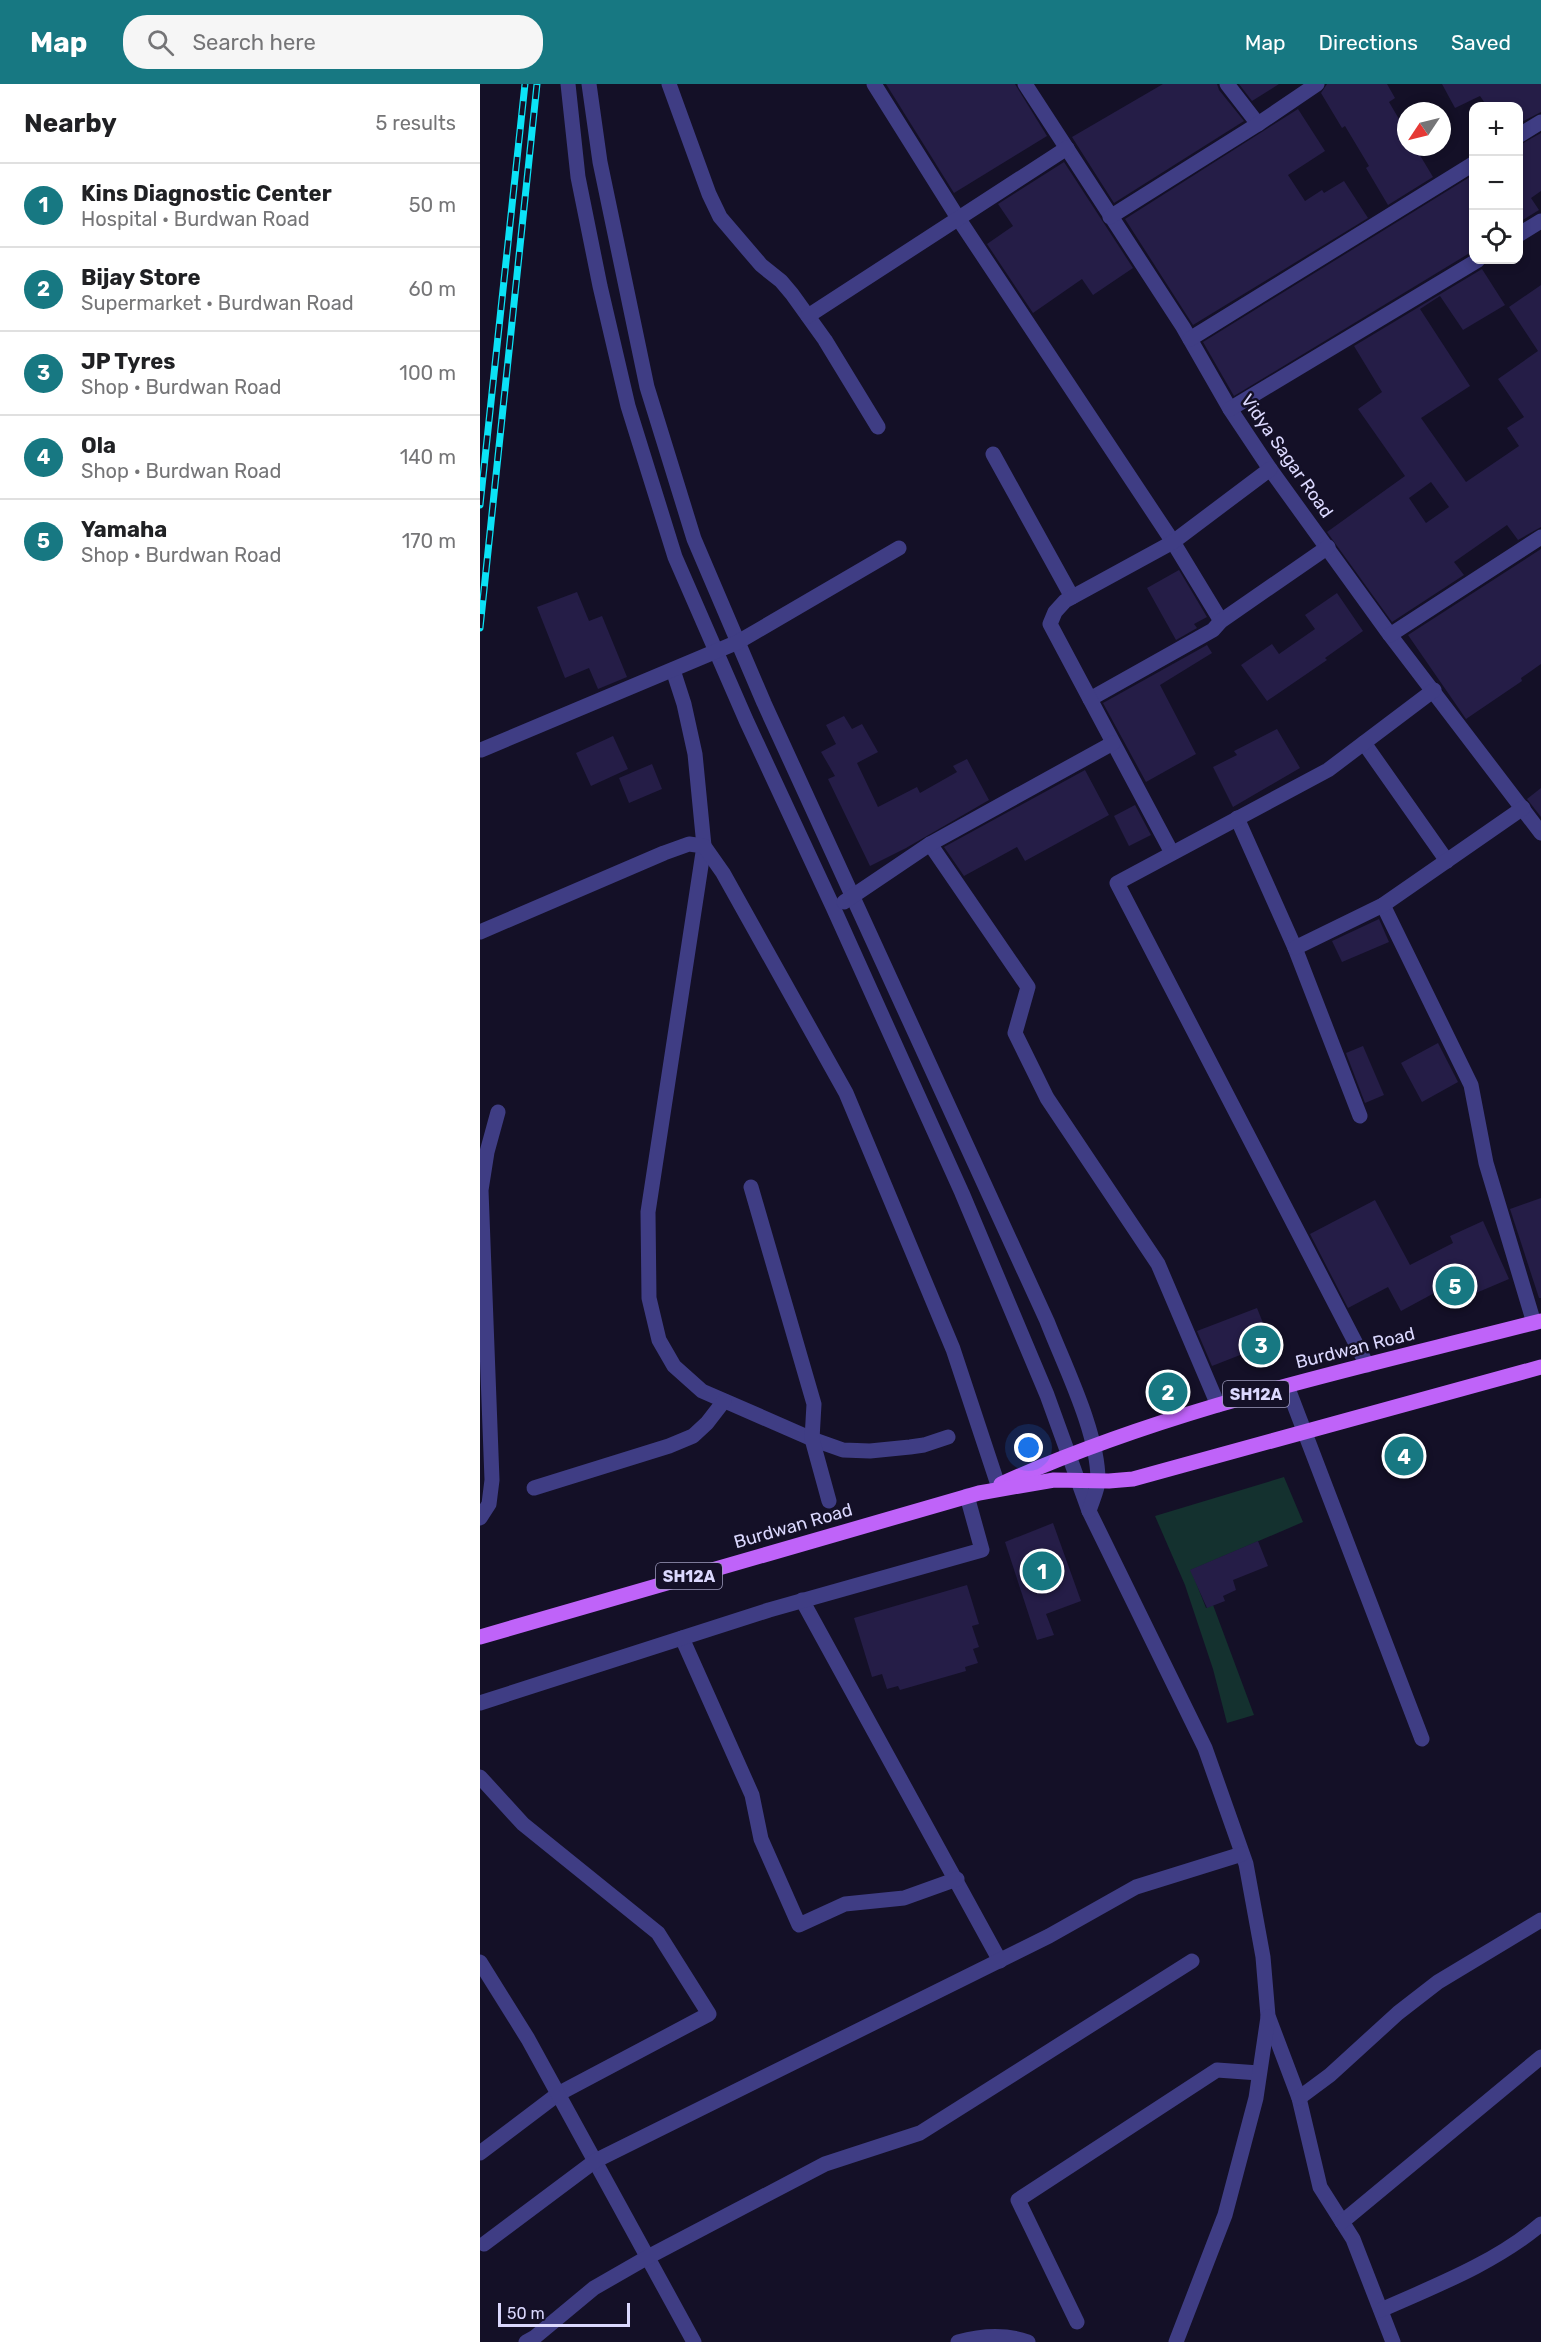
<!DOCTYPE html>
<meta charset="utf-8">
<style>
:root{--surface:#fff;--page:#f6f6f6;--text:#202124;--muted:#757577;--line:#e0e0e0;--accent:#177882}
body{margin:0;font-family:Rubik,sans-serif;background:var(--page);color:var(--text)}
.controls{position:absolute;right:18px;top:18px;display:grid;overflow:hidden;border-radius:12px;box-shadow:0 3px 9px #0003}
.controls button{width:54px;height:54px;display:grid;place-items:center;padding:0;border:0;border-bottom:2px solid var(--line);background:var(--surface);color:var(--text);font:30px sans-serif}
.compass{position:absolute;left:917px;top:18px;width:54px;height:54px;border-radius:50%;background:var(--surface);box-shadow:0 3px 9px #0003;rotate:235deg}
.scale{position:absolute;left:18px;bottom:15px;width:132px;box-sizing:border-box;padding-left:6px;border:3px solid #dbd8fe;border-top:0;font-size:16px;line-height:21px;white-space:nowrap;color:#dbd8fe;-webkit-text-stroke:4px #141027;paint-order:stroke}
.you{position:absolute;left:549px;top:1364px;width:21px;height:21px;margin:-15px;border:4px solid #fff;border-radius:50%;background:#1a73e8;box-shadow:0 0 0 9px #1a73e833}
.badge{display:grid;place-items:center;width:39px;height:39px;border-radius:50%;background:var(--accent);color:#fff;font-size:20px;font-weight:700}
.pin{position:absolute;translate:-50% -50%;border:3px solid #fff;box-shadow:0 2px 6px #0006}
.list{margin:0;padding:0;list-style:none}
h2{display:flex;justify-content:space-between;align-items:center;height:78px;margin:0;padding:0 24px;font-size:26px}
h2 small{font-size:20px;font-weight:400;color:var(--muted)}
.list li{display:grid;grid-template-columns:39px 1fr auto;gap:18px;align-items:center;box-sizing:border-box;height:84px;padding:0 24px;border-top:2px solid var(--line)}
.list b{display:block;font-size:22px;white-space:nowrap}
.list p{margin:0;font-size:20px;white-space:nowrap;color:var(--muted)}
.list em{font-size:20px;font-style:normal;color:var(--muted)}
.icon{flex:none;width:33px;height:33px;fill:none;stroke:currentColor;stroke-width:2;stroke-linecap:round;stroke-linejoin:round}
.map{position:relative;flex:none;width:1061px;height:2258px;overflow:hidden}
header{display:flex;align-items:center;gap:36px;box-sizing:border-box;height:84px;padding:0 30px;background:var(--accent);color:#fff}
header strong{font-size:28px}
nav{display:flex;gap:33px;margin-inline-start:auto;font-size:21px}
.search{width:420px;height:54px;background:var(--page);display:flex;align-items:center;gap:15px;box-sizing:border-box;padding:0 21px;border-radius:24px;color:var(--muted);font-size:22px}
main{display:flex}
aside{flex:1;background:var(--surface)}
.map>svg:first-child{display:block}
</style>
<header>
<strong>Map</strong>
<div class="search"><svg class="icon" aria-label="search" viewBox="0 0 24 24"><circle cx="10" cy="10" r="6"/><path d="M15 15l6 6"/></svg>Search here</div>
<nav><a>Map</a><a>Directions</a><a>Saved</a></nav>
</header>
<main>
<aside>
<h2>Nearby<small>5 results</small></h2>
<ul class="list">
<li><span class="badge">1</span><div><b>Kins Diagnostic Center</b><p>Hospital · Burdwan Road</p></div><em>50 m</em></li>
<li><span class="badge">2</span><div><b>Bijay Store</b><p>Supermarket · Burdwan Road</p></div><em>60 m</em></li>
<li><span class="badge">3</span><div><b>JP Tyres</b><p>Shop · Burdwan Road</p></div><em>100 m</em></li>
<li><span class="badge">4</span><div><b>Ola</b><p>Shop · Burdwan Road</p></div><em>140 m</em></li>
<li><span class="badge">5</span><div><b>Yamaha</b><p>Shop · Burdwan Road</p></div><em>170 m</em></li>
</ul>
</aside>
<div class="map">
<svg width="1061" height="2258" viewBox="0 0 1061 2258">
<rect width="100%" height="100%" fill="#141027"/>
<polygon fill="#14312f" points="804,1393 823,1438 711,1486 726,1524 733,1521 774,1631 747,1639 733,1585 705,1501 675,1432"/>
<g fill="#251d47" fill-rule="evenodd">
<polygon points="406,0 535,0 567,52 474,109"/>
<polygon points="683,0 737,0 739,6 764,37 634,119 592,53"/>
<polygon points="759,0 799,0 772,17"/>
<polygon points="847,0 907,0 915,14 909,18 926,47 926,63 935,63 953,93 908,121 886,84 889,82 865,42 862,44 841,9"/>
<polygon points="962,0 1061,0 1061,28 1038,40 1038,22 1007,22 1000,12 975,24"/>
<polygon points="818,25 845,67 808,91 825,117 842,106 844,109 864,97 888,134 713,241 645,135"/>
<polygon points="1061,49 1061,107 1051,114 1059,126 1038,139 1038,62"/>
<polygon points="584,78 653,184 613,211 602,195 553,229 507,160 533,142 518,120"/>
<polygon points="993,91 993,167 754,312 723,258"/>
<path d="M1002,185L1025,221L983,246L960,212L940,225L990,302L941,334L986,398L1039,362L1027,344L1044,333L1018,295L1058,267L1029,223L1061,201V443L1038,456L1027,441L974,478L984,491L912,538L847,448L925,392L878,325L902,308L874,262ZM951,398L969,423L946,439L929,414Z"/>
<polygon points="1061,465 1061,580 1041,594 1042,597 986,635 928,551"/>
<polygon points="699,486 727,533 714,540 717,544 696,556 667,504"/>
<polygon points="97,508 109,537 122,532 147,593 118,605 109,584 85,594 57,523"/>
<polygon points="857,509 883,547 845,574 847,576 787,617 761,581 792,560 799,570 835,545 825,531"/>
<polygon points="727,561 732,569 680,601 716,670 666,698 623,619"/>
<polygon points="364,632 372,645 382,640 398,668 377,679 398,723 437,703 440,709 477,688 473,682 487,675 509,716 426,764 390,782 348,695 355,692 341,668 356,660 346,641"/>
<polygon points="797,645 820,684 753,723 733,683 757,671 754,667"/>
<polygon points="133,652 148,685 111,702 96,669"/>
<polygon points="172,680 182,705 149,719 139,694"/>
<polygon points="605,686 629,731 545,777 537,763 484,792 464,763"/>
<polygon points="1061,704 1061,733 1047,715"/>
<polygon points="655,721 671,751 649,762 634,732"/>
<polygon points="899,835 909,858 862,878 852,857"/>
<polygon points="958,959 978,998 942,1018 921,979"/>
<polygon points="883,962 904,1011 885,1019 866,969"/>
<polygon points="1061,1114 1061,1214 1059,1214 1030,1125"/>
<polygon points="895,1116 930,1181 973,1159 970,1152 1003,1137 1029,1195 996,1209 992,1200 962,1215 958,1207 921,1227 908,1203 868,1224 830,1150"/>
<polygon points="777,1224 791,1259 732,1282 717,1247"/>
<polygon points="573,1439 601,1517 566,1530 574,1551 557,1556 525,1458"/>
<polygon points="778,1457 788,1482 753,1496 756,1506 743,1512 745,1517 727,1524 710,1486"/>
<polygon points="487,1501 499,1540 492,1542 499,1563 493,1565 498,1579 485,1583 486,1587 420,1606 418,1602 407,1605 402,1590 392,1593 374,1534"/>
</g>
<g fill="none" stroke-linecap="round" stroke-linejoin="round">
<g stroke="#3f3d84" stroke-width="15">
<polyline points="88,0 98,93 120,202 148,322 195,473 266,636 353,823 482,1109 567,1311 609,1427 725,1664 766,1780 783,1873 788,1932 819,2014 840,2103 873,2155 913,2258"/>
<path d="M109,0L120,78L167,303L214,455L284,619L567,1237C584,1281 618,1348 618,1396C618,1405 612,1417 609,1427"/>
<polyline points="189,0 229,110 240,133 281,181 301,197 312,210 345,256 398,343"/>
<polyline points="394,0 478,134 693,458 741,537"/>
<polyline points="545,0 703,243 750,325 790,385 910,551 1061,749"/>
<polyline points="747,0 778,40"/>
<polyline points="1038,52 1061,38"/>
<polyline points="630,133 778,40 837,0"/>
<polyline points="1038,151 1061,137"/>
<polyline points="328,232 587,64"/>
<polyline points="710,255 993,80"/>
<polyline points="750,325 998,176"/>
<polyline points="513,370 592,513"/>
<polyline points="910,551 1061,453"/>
<polyline points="193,586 204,620 215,670 224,762 168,1128 169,1214 179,1256 194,1282 222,1307 332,1355 363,1366 390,1367 430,1363 444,1361 468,1353"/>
<polyline points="610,615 733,546 741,537 848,463"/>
<polyline points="884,659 967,777"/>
<polyline points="1,666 258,558 419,464"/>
<polyline points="757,734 815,864 880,1032"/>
<polyline points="450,760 548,903 535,949 567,1014 678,1180 738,1321"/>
<polyline points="692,769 570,540 575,528 585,517 693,458 790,385"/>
<polyline points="364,818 450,760 633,659"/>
<polyline points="903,821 991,1001 1006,1079 1054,1239"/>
<polyline points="0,848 184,769 209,760 224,762 243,789 366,1009 473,1265 518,1401"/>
<polyline points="815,864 903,821 1043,724"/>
<polyline points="271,1103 334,1320 332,1355 349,1417"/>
<polyline points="887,1281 637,799 848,686 954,606"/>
<polyline points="807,1302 942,1655"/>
<polyline points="54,1404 189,1362 213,1352 227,1339 244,1317"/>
<polyline points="0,1434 9,1420 12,1396 1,1106 7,1068 18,1028"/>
<polyline points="322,1516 520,1877"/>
<polyline points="202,1554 272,1711 281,1755 319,1841 365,1820 424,1814 477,1795"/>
<polyline points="0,1619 289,1526 502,1466 487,1412"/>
<polyline points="0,1693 43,1740 178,1849 229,1930 78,2010 0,2069"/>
<polyline points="0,1878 48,1955 214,2258"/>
<polyline points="819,2014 850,1991 918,1929 958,1898 1061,1836"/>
<polyline points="862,2138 1061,1973"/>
<polyline points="4,2160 115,2077 569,1852 656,1803 762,1770"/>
<path d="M901,2226C955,2202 1015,2179 1061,2140"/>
<polyline points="597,2238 538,2116 737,1986 779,1989"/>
<polyline points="46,2258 55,2253 114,2204 168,2173 345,2080 440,2049 712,1877"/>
<path d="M478,2258C500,2252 526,2250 548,2258"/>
<polyline points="696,2258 745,2131 776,2014 788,1933"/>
</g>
<g stroke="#bf63f9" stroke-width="15">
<path d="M521,1400C693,1322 879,1284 1061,1237"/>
<polyline points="0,1553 499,1409 574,1396 629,1397 653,1395 1061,1283"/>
</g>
<defs>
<g id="rail">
<polyline points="0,421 45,0"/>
<polyline points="0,544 57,0"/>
</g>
</defs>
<use href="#rail" stroke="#0be2f6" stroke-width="7"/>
<use href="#rail" stroke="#141027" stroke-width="4.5" stroke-dasharray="14" stroke-linecap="butt"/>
</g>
<g text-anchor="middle" stroke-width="5" stroke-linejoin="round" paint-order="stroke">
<g fill="#141027" stroke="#9f9cbe" stroke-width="1.5">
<rect x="743" y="1297" width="66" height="26" rx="4.5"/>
<rect x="176" y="1479" width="66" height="26" rx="4.5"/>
</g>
<g font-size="16" font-weight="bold" fill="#dbd8fe">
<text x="776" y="1316">SH12A</text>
<text x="209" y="1498">SH12A</text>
</g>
<g font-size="18" fill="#dbd8fe" stroke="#141027">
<text transform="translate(807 372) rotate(55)" y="6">Vidya Sagar Road</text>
<text transform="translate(875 1264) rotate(-14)" y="6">Burdwan Road</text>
<text transform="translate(313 1442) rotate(-16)" y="6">Burdwan Road</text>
</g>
</g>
</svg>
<div class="controls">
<button>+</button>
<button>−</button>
<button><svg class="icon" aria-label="locate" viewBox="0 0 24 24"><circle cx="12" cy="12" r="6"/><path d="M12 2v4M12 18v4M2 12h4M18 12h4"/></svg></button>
</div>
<svg class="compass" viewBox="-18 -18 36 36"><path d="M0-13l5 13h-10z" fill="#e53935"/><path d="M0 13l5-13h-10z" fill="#757577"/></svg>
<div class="scale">50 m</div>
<div class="you"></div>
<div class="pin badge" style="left:562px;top:1487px">1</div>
<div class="pin badge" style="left:688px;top:1308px">2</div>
<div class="pin badge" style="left:781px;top:1261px">3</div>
<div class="pin badge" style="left:924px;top:1372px">4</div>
<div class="pin badge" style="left:975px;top:1202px">5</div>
</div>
</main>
